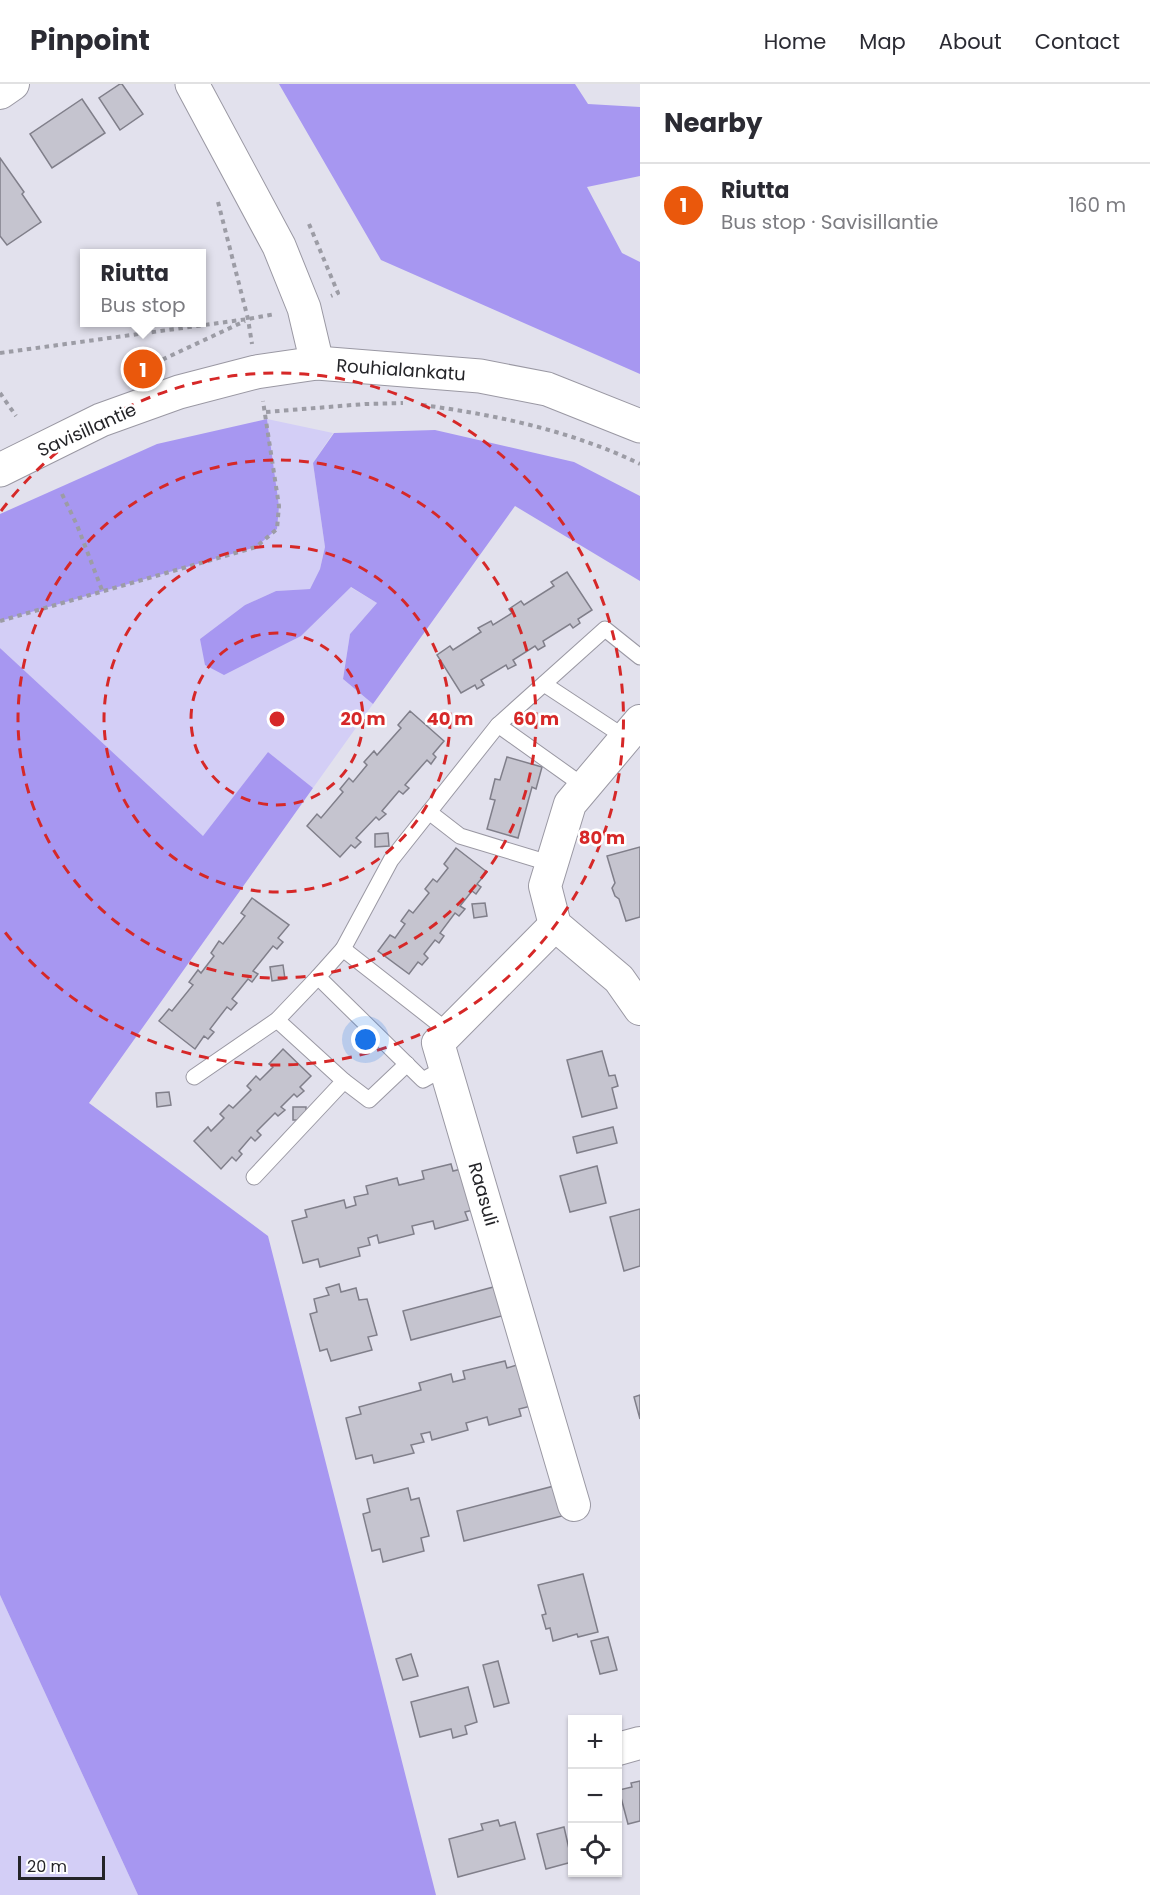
<!DOCTYPE html>
<meta charset="utf-8">
<style>
:root{--surface:#fff;--page:#f7f7f7;--text:#2b2b33;--muted:#7c7c81;--line:#e1e1e2;--accent:#ea580c}
body{margin:0;font-family:Poppins,sans-serif;background:var(--page);color:var(--text)}
.controls{position:absolute;right:18px;bottom:18px;display:grid;overflow:hidden;border-radius:0px;box-shadow:0 2px 4px #0004}
.controls button{width:54px;height:54px;display:grid;place-items:center;padding:0;border:0;border-bottom:2px solid var(--line);background:var(--surface);color:var(--text);font:30px sans-serif}
.scale{position:absolute;left:18px;bottom:15px;width:87px;box-sizing:border-box;padding-left:6px;border:3px solid #242428;border-top:0;font-size:16px;line-height:21px;white-space:nowrap;color:#242428;-webkit-text-stroke:4px #fff;paint-order:stroke}
.you{position:absolute;left:366px;top:956px;width:21px;height:21px;margin:-15px;border:4px solid #fff;border-radius:50%;background:#1a73e8;box-shadow:0 0 0 9px #1a73e833}
.badge{display:grid;place-items:center;width:39px;height:39px;border-radius:50%;background:var(--accent);color:#fff;font-size:20px;font-weight:700}
.pin{position:absolute;translate:-50% -50%;border:3px solid #fff;box-shadow:0 2px 6px #0006}
.popup{position:absolute;left:80px;top:165px;width:126px;height:78px;box-sizing:border-box;display:grid;place-content:center;border-radius:0px;background:var(--surface);filter:drop-shadow(0 2px 4px #0005);font-size:20px;white-space:nowrap;color:var(--muted)}
.popup b{font-size:22px;color:var(--text)}
.popup::after{content:'';position:absolute;left:50%;top:100%;margin-left:-12px;border:12px solid transparent;border-top-color:var(--surface)}
.list{margin:0;padding:0;list-style:none}
h2{display:flex;justify-content:space-between;align-items:center;height:78px;margin:0;padding:0 24px;font-size:26px}
h2 small{font-size:20px;font-weight:400;color:var(--muted)}
.list li{display:grid;grid-template-columns:39px 1fr auto;gap:18px;align-items:center;box-sizing:border-box;height:84px;padding:0 24px;border-top:2px solid var(--line)}
.list b{display:block;font-size:22px;white-space:nowrap}
.list p{margin:0;font-size:20px;white-space:nowrap;color:var(--muted)}
.list em{font-size:20px;font-style:normal;color:var(--muted)}
.icon{flex:none;width:33px;height:33px;fill:none;stroke:currentColor;stroke-width:2;stroke-linecap:round;stroke-linejoin:round}
.map{position:relative;flex:none;width:640px;height:1811px;overflow:hidden}
header{display:flex;align-items:center;gap:36px;box-sizing:border-box;height:84px;padding:0 30px;background:var(--surface);border-bottom:2px solid var(--line)}
header strong{font-size:28px}
nav{display:flex;gap:33px;margin-inline-start:auto;font-size:21px}
main{display:flex}
aside{flex:1;background:var(--surface)}
.map>svg:first-child{display:block}
</style>
<header>
<strong>Pinpoint</strong>
<nav><a>Home</a><a>Map</a><a>About</a><a>Contact</a></nav>
</header>
<main>
<div class="map">
<svg width="640" height="1811" viewBox="0 0 640 1811">
<rect width="100%" height="100%" fill="#e2e1ed"/>
<g fill="#d3cef6">
<polygon points="267,335 333,349 313,379 325,463 320,485 310,505 276,507 245,521 200,555 301,552 350,503 377,519 350,550 343,595 373,620 313,704 268,668 203,753 0,564 0,537 102,506 229,471 279,422"/>
<polygon points="0,1511 138,1811 0,1811"/>
</g>
<g fill="#a797f1">
<polygon points="279,0 575,0 588,20 640,23 640,92 587,103 622,169 640,178 640,290 381,176"/>
<polygon points="267,335 279,422 277,445 256,463 0,537 0,430 157,360"/>
<polygon points="435,346 574,378 640,412 640,497 515,422 373,620 343,595 350,550 377,519 351,503 301,552 224,591 205,581 200,555 245,521 276,507 310,505 320,485 325,463 313,379 334,349"/>
<polygon points="0,564 203,752 268,668 313,704 89,1019 268,1152 436,1811 138,1811 0,1511"/>
</g>
<g fill="#c5c4cf" stroke="#807f8a" stroke-width="1.5">
<polygon points="120,0 122,0 143,30 120,46 99,14"/>
<polygon points="82,15 105,49 52,84 30,50"/>
<polygon points="0,74 24,108 22,110 41,138 7,161 0,152"/>
<polygon points="567,488 592,526 578,535 580,539 573,544 570,540 543,557 545,562 538,566 535,562 513,576 516,581 508,585 506,581 481,596 484,601 477,605 475,601 461,609 437,571 450,562 453,566 481,548 478,544 491,537 493,541 512,529 509,525 521,517 524,521 554,502 551,498"/>
<polygon points="410,627 444,657 433,670 436,673 431,680 427,676 405,701 409,704 403,710 399,707 382,727 386,730 379,736 376,733 356,754 361,758 355,764 351,761 340,773 307,742 317,730 321,734 343,708 340,705 349,694 353,698 367,681 364,678 374,667 377,671 401,644 398,641"/>
<polygon points="507,673 542,683 536,705 532,703 518,754 487,745 495,716 490,715 495,695 500,696"/>
<polygon points="388,749 389,762 375,763 375,750"/>
<polygon points="640,763 640,833 626,837 619,815 615,812 612,804 615,799 607,772"/>
<polygon points="456,764 487,788 477,800 481,803 476,810 472,807 460,822 465,825 459,832 455,829 440,849 444,852 439,859 435,856 424,870 428,874 422,881 418,878 409,890 378,867 390,851 395,854 405,840 401,837 409,826 413,829 429,809 425,805 433,795 437,798 448,784 444,780"/>
<polygon points="252,814 289,841 278,854 283,858 277,865 273,862 253,887 258,890 252,898 248,895 232,915 237,919 231,926 227,923 210,945 214,948 208,955 204,952 195,965 159,937 169,925 172,927 193,901 189,898 198,886 201,889 214,872 211,869 219,857 223,860 245,832 241,829"/>
<polygon points="485,819 487,832 474,834 472,820"/>
<polygon points="283,881 285,895 272,897 270,883"/>
<polygon points="283,965 311,992 300,1003 304,1007 297,1013 294,1010 281,1023 285,1026 278,1032 275,1029 257,1047 261,1051 255,1057 251,1053 239,1067 242,1070 236,1077 232,1073 221,1085 194,1057 208,1043 211,1047 224,1034 220,1030 229,1021 233,1024 251,1006 247,1002 256,992 260,996 273,983 269,980"/>
<polygon points="602,967 609,992 615,991 618,1002 612,1004 617,1024 582,1033 567,976"/>
<polygon points="169,1008 171,1021 157,1023 156,1009"/>
<rect x="293" y="1023" width="13" height="13"/>
<polygon points="613,1043 617,1059 577,1069 573,1053"/>
<polygon points="451,1080 453,1087 466,1084 477,1125 465,1128 468,1136 435,1145 433,1137 412,1142 414,1150 379,1159 377,1151 368,1154 370,1161 358,1164 360,1172 320,1183 318,1175 303,1179 292,1137 307,1133 305,1126 344,1116 346,1124 356,1121 354,1113 368,1110 366,1102 397,1094 399,1101 424,1095 422,1087"/>
<polygon points="597,1082 606,1119 570,1128 560,1092"/>
<polygon points="640,1125 640,1182 624,1187 610,1133"/>
<polygon points="339,1200 341,1208 356,1204 359,1216 367,1215 377,1251 368,1253 372,1266 331,1277 327,1265 320,1267 310,1230 317,1228 314,1215 329,1211 326,1204"/>
<polygon points="501,1201 509,1230 411,1256 403,1227"/>
<polygon points="505,1277 507,1284 520,1280 531,1322 519,1325 521,1332 489,1341 487,1333 466,1339 468,1346 432,1356 430,1348 421,1350 424,1358 411,1361 414,1369 374,1379 372,1371 356,1375 346,1334 361,1330 359,1323 421,1306 419,1299 451,1290 453,1298 465,1295 463,1287"/>
<polygon points="640,1311 640,1335 634,1313"/>
<polygon points="554,1402 562,1432 464,1457 457,1427"/>
<polygon points="408,1404 411,1416 419,1414 429,1452 421,1454 424,1467 383,1478 380,1465 372,1467 363,1430 370,1428 367,1415"/>
<polygon points="583,1490 598,1548 578,1553 577,1550 553,1557 550,1544 546,1545 542,1531 546,1530 538,1501"/>
<polygon points="608,1553 617,1586 600,1590 591,1557"/>
<polygon points="411,1570 418,1592 403,1596 396,1575"/>
<polygon points="498,1577 509,1619 494,1623 483,1581"/>
<polygon points="468,1603 477,1638 465,1642 467,1650 453,1654 451,1645 420,1653 411,1618"/>
<polygon points="640,1697 640,1737 628,1740 619,1706 632,1703 631,1699"/>
<polygon points="498,1736 500,1742 515,1738 525,1775 458,1793 449,1755 483,1746 481,1740"/>
<polygon points="564,1743 572,1778 546,1785 537,1750"/>
</g>
<g fill="none" stroke-linecap="round" stroke-linejoin="round">
<defs>
<g id="lane">
<polyline points="544,600 626,654"/>
<polyline points="498,641 605,545 640,573"/>
<polyline points="429,728 460,752 552,780"/>
<polyline points="343,865 318,893 423,996 446,983"/>
<polyline points="449,948 343,865 391,776 498,641 585,703"/>
<polyline points="194,993 277,936 318,893"/>
<polyline points="344,997 369,1016 407,980"/>
<polyline points="254,1093 344,997 277,936"/>
</g>
<g id="street">
<polyline points="0,9 13,0"/>
<polyline points="640,637 570,720 545,802 555,841 619,895 640,925"/>
<polyline points="555,841 438,959 574,1421"/>
<polyline points="618,1665 640,1659"/>
</g>
<g id="secondary">
<polyline points="192,0 279,162 304,224 317,279"/>
<polyline points="0,386 101,336 179,308 256,288 317,279 480,292 547,305 640,342"/>
</g>
</defs>
<use href="#lane" stroke="#9a98a3" stroke-width="17"/>
<use href="#street" stroke="#9a98a3" stroke-width="34"/>
<use href="#secondary" stroke="#9a98a3" stroke-width="35"/>
<g stroke="#9c9ca5" stroke-width="4" stroke-dasharray="4.5 4.5" stroke-linecap="butt">
<polyline points="218,118 248,235 252,260"/>
<polyline points="309,140 338,209 331,212"/>
<polyline points="0,269 248,235 275,230"/>
<polyline points="138,287 245,237"/>
<polyline points="0,309 16,332"/>
<path d="M422,321C497,331 572,347 640,380"/>
<polyline points="266,328 365,320 403,319"/>
<polyline points="62,410 77,441 102,506"/>
<polyline points="0,537 256,463 277,445 279,422 263,317"/>
</g>
<use href="#lane" stroke="#fff" stroke-width="15"/>
<use href="#street" stroke="#fff" stroke-width="32"/>
<use href="#secondary" stroke="#fff" stroke-width="33"/>
</g>
<g fill="none" stroke="#d62828" stroke-width="3" stroke-dasharray="10 8">
<circle cx="277" cy="635" r="86"/>
<circle cx="277" cy="635" r="173"/>
<circle cx="277" cy="635" r="259"/>
<path d="M1 427A346 346 0 1 1 1 843"/>
</g>
<g text-anchor="middle" stroke-width="5" stroke-linejoin="round" paint-order="stroke">
<g font-size="18" fill="#242428" stroke="#fff">
<text transform="translate(401 286) rotate(4)" y="6">Rouhialankatu</text>
<text transform="translate(87 346) rotate(-24)" y="6">Savisillantie</text>
<text transform="translate(483 1110) rotate(74)" y="6">Raasuli</text>
</g>
</g>
<circle cx="277" cy="635" r="9" fill="#d62828" stroke="#fff" stroke-width="3"/>
<g font-size="18" text-anchor="middle" font-weight="bold" fill="#d62828" stroke="#fff" stroke-width="5" stroke-linejoin="round" paint-order="stroke">
<text x="363" y="641">20 m</text>
<text x="450" y="641">40 m</text>
<text x="536" y="641">60 m</text>
<text x="602" y="760">80 m</text>
</g>
</svg>
<div class="controls">
<button>+</button>
<button>−</button>
<button><svg class="icon" aria-label="locate" viewBox="0 0 24 24"><circle cx="12" cy="12" r="6"/><path d="M12 2v4M12 18v4M2 12h4M18 12h4"/></svg></button>
</div>
<div class="scale">20 m</div>
<div class="you"></div>
<div class="pin badge" style="left:143px;top:285px">1</div>
<div class="popup"><b>Riutta</b>Bus stop</div>
</div>
<aside>
<h2>Nearby<small></small></h2>
<ul class="list">
<li><span class="badge">1</span><div><b>Riutta</b><p>Bus stop · Savisillantie</p></div><em>160 m</em></li>
</ul>
</aside>
</main>
